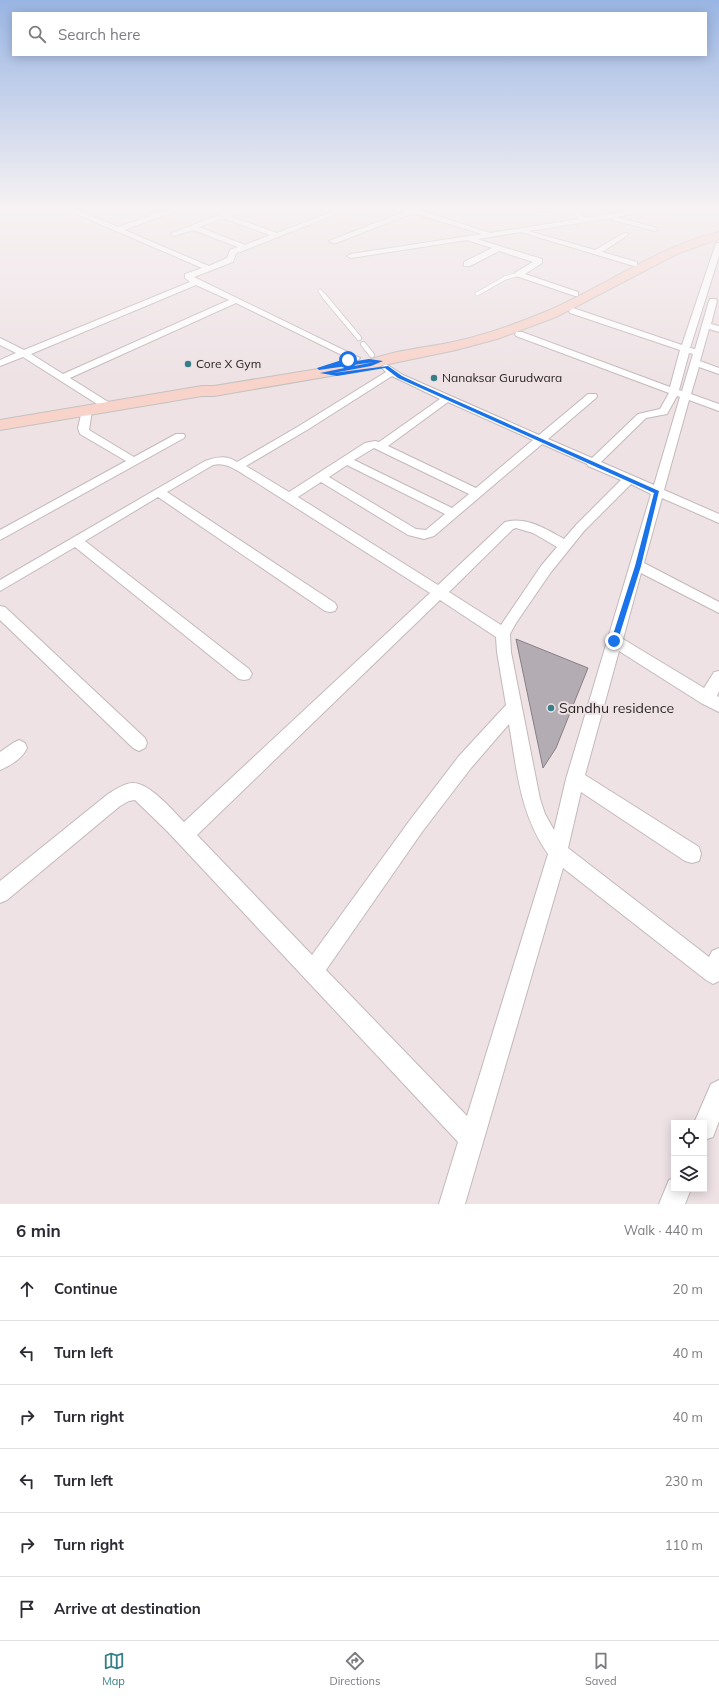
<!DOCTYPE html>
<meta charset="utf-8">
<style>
:root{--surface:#fff;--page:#f7f7f7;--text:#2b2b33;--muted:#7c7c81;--line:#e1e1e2;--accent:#377f88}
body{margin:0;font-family:Mulish,sans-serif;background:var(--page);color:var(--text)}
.controls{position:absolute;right:12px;bottom:12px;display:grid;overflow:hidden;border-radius:0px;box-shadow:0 2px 10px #0003}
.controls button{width:36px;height:36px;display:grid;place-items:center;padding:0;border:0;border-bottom:1px solid var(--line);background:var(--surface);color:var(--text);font:20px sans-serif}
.stop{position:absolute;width:12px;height:12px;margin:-9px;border:3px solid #1a73e8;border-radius:50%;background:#fff}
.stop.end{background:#1a73e8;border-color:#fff;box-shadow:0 1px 4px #0008}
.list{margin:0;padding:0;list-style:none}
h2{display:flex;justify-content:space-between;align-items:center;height:52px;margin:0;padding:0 16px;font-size:17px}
h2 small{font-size:13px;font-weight:400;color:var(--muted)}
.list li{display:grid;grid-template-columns:26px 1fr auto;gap:12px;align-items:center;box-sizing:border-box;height:64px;padding:0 16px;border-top:1px solid var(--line)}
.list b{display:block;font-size:15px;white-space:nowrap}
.list em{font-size:13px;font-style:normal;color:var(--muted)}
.icon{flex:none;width:22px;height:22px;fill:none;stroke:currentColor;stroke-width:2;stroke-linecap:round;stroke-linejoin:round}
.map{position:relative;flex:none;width:719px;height:1204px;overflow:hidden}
.search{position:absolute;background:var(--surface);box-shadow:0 2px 10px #0003;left:12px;right:12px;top:12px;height:44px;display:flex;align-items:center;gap:10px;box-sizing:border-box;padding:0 14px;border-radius:0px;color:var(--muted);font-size:15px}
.sheet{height:436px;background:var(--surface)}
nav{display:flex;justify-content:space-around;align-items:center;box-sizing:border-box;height:56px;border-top:1px solid var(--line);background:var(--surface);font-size:11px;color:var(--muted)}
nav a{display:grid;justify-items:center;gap:2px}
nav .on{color:var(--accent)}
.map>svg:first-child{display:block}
</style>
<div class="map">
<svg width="719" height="1204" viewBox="0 0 719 1204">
<rect width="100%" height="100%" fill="#eee2e5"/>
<polygon fill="#b4acb3" stroke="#877f85" points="516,639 588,668 556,748 543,768"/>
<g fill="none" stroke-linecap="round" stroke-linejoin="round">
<defs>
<g id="lane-far1">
<polyline points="320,291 325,297"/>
<polyline points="477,294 505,278 519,274"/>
</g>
<g id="lane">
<polyline points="324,296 359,338"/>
<polyline points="363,344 372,355"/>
</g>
<g id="street">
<path d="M65,209H75L118,227L151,216L136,209H146L157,214L170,209H181L124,230L209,266L227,258L230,250L238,247L193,230L174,236L171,234L172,233L235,209L243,210L230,216L277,233L339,209H349L240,252L236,253L233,262L194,277L360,358L358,360H352L236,303L70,378L113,405L114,407L113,409H105L23,357L0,366V360L16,353L0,345V338L24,350L190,282L185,278V274L202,268ZM223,218L270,235L245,245L199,227ZM196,285L229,300L63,374L31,354Z"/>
<polygon points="266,209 276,209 277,211 274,213"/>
<polygon points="404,209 416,209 490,233 579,219 568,209 576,209 586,218 642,209 661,209 616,217 657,228 657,230 655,231 613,220 612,218 528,231 595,250 624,233 628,233 628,235 602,252 637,262 637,266 634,266 521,232 477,239 542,259 542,263 525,274 578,292 578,296 575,296 516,276 516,272 533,262 499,251 470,266 464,266 464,262 492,248 467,240 351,258 347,256 351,254 482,234 413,213 336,243 333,243 329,241 406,211"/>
<path d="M531,209H555C549,212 537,212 531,209Z"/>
<path d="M716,243H719V256L690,348L695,349L709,301L710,299H716L717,301L711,324L719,326V332L709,329L700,361L719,368V374L699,367L691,394L719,404V411L689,400L664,490L719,514V523L662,498L644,563L719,602V613L641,573L623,639L704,688L714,672L719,671V691L717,696L719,697V712L701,703L619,651L585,775L699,847L701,854L699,861L692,863L685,861L581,792L568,848L709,957L712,951L719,948V981L713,984L706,980L563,868L465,1204H439L458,1142L168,832L135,800L129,801L120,806L7,900L0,903V881L108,794C115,790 124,783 133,783C150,783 173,811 184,822L430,593L251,479C239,472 227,461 213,465L167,492L335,603L337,607L335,611L330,612L325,611L158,497L85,541L249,669L252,674L249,679L244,680L239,679L75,547L0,591V580L205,461C217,457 226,455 237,462L299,426L386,372L381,367L386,364L403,375L539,435L588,394H596L597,396L596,398L548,439L592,458L638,414L660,409L669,393L516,336L515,334L516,332H522L670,387L680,350L570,313L569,311L573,308L576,309L682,345ZM689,353L693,354L682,391L679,390ZM392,376L440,399L379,442L375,441L365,443L289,492L246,466L307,430ZM677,396L680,397L654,485L601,462L646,418L667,414ZM448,402L533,440L476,488L388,446ZM542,444L587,464L588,466L621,480L576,525L564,539C546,529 526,516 505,522L438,585L298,497L321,482L408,535L424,539L434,536ZM374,448L469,494L452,508L354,460ZM347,465L445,514L426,530L416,529L329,477ZM631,484L651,494L566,779L554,830L545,814L540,799L511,652L510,634L516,623L551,572L584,531ZM516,528L533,533L557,547L541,566L501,625L449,592L513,529ZM440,600L496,637L497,652L506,705L459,756L410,820L312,955L197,835ZM509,724C517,771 520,814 548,854L467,1116L326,970L422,832L471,768Z"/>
<polygon points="87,407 92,410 89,430 134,457 176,434 184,434 185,436 184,438 0,540 0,530 126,461 80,434 78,428 82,410"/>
<polygon points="0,606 5,607 145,738 147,743 145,748 139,751 133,748 0,620"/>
<path d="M19,740L25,743L27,748C23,758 10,766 0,770V752L13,743Z"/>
<polygon points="719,1080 719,1121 713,1137 704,1140 704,1123 694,1123 711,1084"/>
<polygon points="674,1178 674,1189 691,1189 685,1204 659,1204 669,1180"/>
</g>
<path id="primary" d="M719,232V239L679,253L556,317L497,339L456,350L384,365L371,369L214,396H202L0,430V420L202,386H214L367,361C393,350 426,348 453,342C485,335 516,324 545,312C604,287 657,247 719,232Z"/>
</defs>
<use href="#lane-far1" stroke="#c3b8ba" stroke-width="4.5"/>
<use href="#lane" stroke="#c3b8ba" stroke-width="6"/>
<use href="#street" stroke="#c3b8ba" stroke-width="2"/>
<use href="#primary" stroke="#c3c2c2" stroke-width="2"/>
<use href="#lane-far1" stroke="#fff" stroke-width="3.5"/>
<use href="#lane" stroke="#fff" stroke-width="4.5"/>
<use href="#street" fill="#fff" fill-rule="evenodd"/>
<use href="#primary" fill="#f8d3ca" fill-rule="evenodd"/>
</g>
<linearGradient id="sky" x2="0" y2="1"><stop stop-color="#99b5e3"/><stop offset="0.55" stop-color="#f7f2f3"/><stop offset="1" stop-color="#f7f2f3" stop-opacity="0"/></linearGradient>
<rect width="719" height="378" fill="url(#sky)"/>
<polygon fill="#1a73e8" points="348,358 350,361 338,364 369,359 383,361 371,366 333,373 388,366 402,376 419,384 659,491 641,566 617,643 614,644 611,641 635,566 654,493 416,386 398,378 385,368 337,376 320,373 374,362 319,370 317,368"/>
<g fill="#377f88" stroke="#eee2e5" stroke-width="1.5">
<circle cx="188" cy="364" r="4"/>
<circle cx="434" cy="378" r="4"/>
<circle cx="551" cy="708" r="4"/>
</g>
<g text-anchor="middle" stroke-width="4" stroke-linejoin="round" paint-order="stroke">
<g font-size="12" fill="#282425" stroke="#eee2e5" text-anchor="start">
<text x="196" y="368">Core X Gym</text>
<text x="442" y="382">Nanaksar Gurudwara</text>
</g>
<g font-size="14" fill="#282425" stroke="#eee2e5" text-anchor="start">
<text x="559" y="713">Sandhu residence</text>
</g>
</g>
</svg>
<div class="controls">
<button><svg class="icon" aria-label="locate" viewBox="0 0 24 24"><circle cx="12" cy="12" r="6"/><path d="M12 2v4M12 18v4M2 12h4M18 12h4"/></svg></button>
<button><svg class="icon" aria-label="layers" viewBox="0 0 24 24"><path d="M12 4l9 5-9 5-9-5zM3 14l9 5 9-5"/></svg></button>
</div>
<div class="stop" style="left:348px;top:360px"></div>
<div class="stop end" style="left:614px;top:641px"></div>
<div class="search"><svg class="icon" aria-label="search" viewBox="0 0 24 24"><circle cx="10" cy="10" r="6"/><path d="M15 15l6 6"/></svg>Search here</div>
</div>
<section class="sheet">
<h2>6 min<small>Walk · 440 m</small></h2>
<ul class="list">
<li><svg class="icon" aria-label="ahead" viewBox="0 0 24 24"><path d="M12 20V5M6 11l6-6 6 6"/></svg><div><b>Continue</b></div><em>20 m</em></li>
<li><svg class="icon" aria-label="left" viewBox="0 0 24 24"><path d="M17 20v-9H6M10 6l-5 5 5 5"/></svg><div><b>Turn left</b></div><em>40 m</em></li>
<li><svg class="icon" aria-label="right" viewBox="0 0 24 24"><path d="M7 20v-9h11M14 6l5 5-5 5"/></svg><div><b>Turn right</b></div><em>40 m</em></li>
<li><svg class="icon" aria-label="left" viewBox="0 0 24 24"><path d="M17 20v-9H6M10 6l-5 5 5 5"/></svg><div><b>Turn left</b></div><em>230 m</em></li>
<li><svg class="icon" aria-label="right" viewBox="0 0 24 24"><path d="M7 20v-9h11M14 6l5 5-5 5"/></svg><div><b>Turn right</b></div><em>110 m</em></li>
<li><svg class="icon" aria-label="arrive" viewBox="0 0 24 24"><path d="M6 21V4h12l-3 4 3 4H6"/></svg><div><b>Arrive at destination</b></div></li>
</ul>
</section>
<nav>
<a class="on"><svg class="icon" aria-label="map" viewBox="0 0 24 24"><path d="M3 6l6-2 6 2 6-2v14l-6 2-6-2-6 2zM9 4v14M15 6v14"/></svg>Map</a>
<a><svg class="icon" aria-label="directions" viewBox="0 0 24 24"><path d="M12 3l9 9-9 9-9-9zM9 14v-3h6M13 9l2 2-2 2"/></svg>Directions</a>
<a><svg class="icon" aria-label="saved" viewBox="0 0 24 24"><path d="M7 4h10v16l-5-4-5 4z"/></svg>Saved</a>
</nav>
